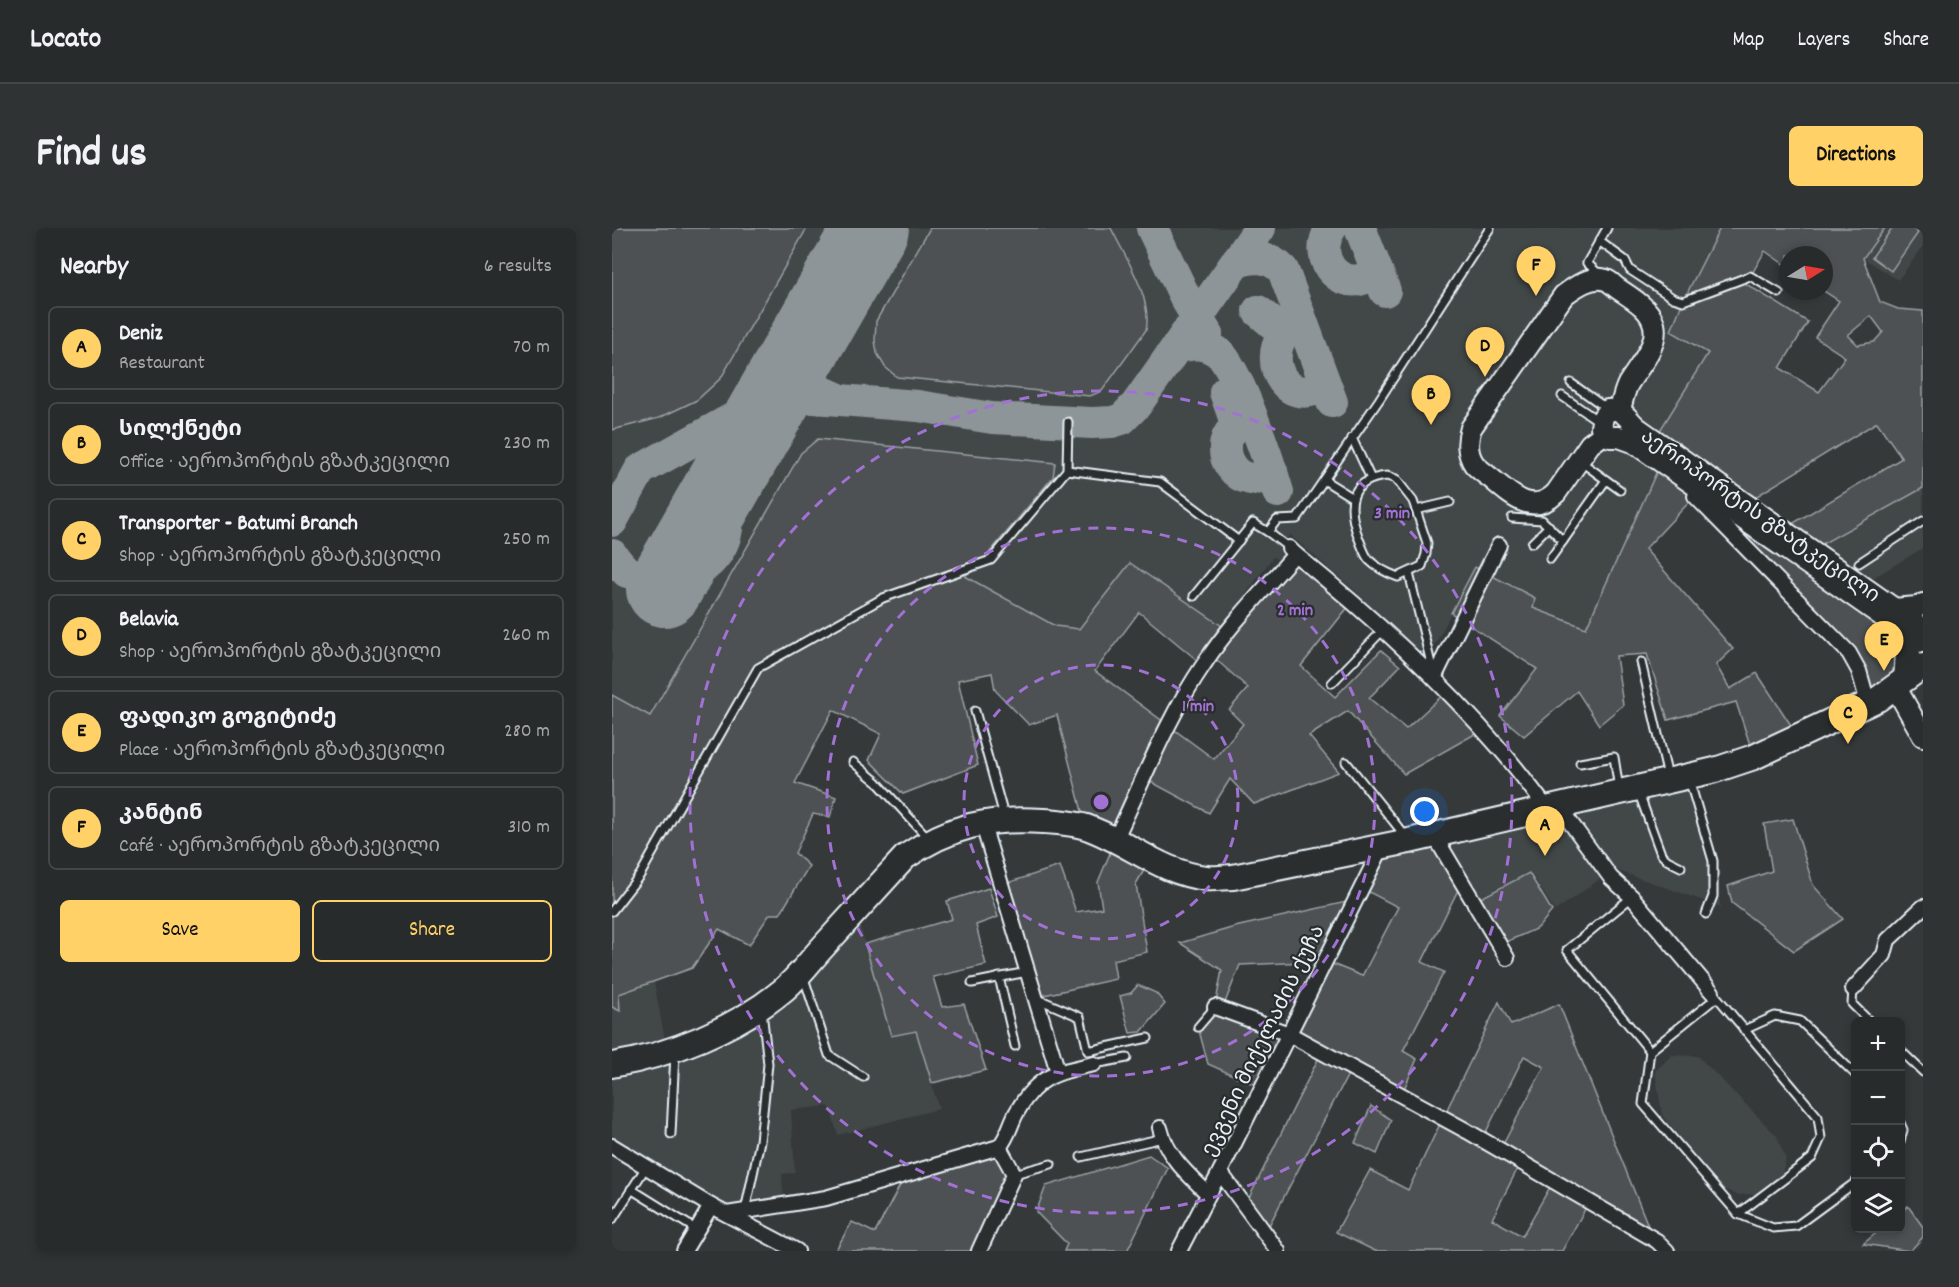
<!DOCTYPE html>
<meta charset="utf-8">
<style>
:root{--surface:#282b2c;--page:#303334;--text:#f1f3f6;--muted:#a5a7a9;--line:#444748;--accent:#ffd166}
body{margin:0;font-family:Dekko,"Noto Sans Georgian",sans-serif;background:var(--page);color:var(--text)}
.controls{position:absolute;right:18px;bottom:18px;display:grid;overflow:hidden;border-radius:9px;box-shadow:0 3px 9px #0003}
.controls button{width:54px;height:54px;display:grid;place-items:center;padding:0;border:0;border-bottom:2px solid var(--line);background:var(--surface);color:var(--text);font:30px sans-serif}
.compass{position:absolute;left:1167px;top:18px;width:54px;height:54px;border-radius:50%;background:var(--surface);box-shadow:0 3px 9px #0003;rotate:79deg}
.you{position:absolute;left:813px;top:584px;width:21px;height:21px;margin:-15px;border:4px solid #fff;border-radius:50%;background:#1a73e8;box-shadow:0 0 0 9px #1a73e833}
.badge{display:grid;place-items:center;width:39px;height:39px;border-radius:50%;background:var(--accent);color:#111;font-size:20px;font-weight:700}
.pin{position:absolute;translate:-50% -50px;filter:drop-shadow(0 2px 3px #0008)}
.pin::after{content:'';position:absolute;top:32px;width:21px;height:18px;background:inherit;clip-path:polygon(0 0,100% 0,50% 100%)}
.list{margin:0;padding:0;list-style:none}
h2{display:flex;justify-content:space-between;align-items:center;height:78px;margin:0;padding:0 24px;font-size:26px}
h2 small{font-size:20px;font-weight:400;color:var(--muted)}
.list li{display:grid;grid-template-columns:39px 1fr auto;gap:18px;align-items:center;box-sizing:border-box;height:84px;margin:0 12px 12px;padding:0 12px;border:2px solid var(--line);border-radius:9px}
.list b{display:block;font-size:22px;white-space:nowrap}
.list p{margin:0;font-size:20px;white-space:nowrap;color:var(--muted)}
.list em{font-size:20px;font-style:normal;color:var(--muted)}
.actions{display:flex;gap:12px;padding:18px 24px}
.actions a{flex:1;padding:14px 0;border:2px solid var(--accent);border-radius:9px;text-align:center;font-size:21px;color:var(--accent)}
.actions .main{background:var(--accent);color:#111}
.icon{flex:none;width:33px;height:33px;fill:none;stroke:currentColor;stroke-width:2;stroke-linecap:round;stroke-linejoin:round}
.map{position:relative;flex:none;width:1311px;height:1023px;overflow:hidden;border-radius:9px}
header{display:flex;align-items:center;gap:36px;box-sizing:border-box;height:84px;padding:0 30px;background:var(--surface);border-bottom:2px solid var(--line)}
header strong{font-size:28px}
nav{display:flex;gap:33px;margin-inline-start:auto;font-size:21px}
.intro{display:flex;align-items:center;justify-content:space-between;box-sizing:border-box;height:144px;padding:0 36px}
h1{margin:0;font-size:42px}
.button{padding:15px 27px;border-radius:9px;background:var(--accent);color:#111;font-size:21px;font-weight:700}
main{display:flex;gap:36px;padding:0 36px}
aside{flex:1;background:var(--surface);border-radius:9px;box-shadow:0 3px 9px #0003}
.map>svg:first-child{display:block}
</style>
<header>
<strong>Locato</strong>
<nav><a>Map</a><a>Layers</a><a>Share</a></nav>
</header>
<div class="intro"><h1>Find us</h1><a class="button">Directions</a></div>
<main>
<aside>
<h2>Nearby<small>6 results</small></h2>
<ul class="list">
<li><span class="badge">A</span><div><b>Deniz</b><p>Restaurant</p></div><em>70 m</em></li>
<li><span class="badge">B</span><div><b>სილქნეტი</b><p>Office · აეროპორტის გზატკეცილი</p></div><em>230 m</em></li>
<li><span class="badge">C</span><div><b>Transporter - Batumi Branch</b><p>Shop · აეროპორტის გზატკეცილი</p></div><em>250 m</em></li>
<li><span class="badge">D</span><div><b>Belavia</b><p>Shop · აეროპორტის გზატკეცილი</p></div><em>260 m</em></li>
<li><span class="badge">E</span><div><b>ფადიკო გოგიტიძე</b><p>Place · აეროპორტის გზატკეცილი</p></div><em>280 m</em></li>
<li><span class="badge">F</span><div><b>კანტინ</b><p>Café · აეროპორტის გზატკეცილი</p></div><em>310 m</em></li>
</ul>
<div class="actions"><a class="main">Save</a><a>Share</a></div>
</aside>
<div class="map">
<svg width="1311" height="1023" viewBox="0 0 1311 1023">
<rect width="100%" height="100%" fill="#35393a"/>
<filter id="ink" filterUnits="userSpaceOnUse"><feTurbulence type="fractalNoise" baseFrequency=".0167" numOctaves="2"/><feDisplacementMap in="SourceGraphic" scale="12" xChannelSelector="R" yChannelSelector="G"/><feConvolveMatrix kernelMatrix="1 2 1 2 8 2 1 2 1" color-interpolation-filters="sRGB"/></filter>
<g filter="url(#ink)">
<g fill="#424647">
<polygon points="0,0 1108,0 1071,73 1059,103 1096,125 1042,211 1049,234 974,400 921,380 863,339 824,415 817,422 811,423 798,418 742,362 678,307 672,313 679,317 668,333 661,329 610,399 518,335 467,401 443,398 353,348 264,386 0,714"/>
<polygon points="1273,0 1311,0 1311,19 1286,52 1251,30"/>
<polygon points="1311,260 1311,320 1251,356 1203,320"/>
<polygon points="1075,550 1109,679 998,640 950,581"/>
<polygon points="945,582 995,646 943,683 918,644 862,672 824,609"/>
<polygon points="244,683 279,808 304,803 327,881 226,907 217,878 179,882 183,945 170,946 172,977 115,986 0,918 0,779 7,782 7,766 42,754 55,822 136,787"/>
<polygon points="1060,827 1086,828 1165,908 1174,931 1170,946 1147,966 1125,967 1107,959 1050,887 1043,843"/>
</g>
<g fill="#4d5152" stroke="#9aa1a5" stroke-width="1.5" fill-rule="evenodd">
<polygon points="0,0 195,0 109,150 85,172 47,190 0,202"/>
<path d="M318,0H499C513,29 541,70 534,102L490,163L478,168L285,149L273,139L265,125L263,113L264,93Z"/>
<path d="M1108,0H1273L1251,30L1268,74L1286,81L1311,83V260L1203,320L1170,302L1290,230L1265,194L1132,276L1042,212L1096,125L1059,103L1071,73ZM1153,23L1176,39V27H1212V63L1227,73L1203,109L1233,129L1207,164L1168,140L1196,94L1134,56ZM1259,88L1271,104L1262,114L1246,117L1236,107Z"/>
<polygon points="1280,0 1300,0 1306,5 1279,43 1260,29"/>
<path d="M206,211L443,235L441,249L373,330L353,348L443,398L467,401L518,335L616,402L683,326L741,373L689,438L723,469L769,422L788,438L757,470L794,501L835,463L870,502L792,546L736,483L697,508L727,544L642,576L618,551L597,585L532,550L504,612L538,632L524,656L535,724L501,732L504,751L423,769L389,657L448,638L464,684L490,680L486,654L503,613L474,599L445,487L417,497L383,462L380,445L346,452L366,537L291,566L257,532L269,506L221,482L183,555L224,569L218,589L201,586L183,625L197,638L168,686H158L137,717L107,701L80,740L7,766L8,783L0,779V467L38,488L189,225ZM527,384L591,437L599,427L636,460L617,482L631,496L602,531L483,443Z"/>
<polygon points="1049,234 1280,407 1288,443 1254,464 1247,443 1083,268 1033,321 1121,421 1104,437 1118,461 1145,445 1186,508 1142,529 1124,474 1056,492 1035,426 1004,428 1011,477 987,497 965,463 912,508 888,488 925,441 839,385 863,339 923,370 921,380 974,400"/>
<polygon points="1181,591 1201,657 1231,691 1182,723 1120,675 1116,658 1160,643 1152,596"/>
<path d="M822,607L850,654L810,734L832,744L791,823L805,831L789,868L739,841L653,1005L633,978L709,825L677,806L650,860L596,836L586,799L603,779L610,742L568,715L623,699L743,672L713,733L750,748L786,679L749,660L770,619ZM713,733L677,806L610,782L628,737Z"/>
<polygon points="917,645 940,683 926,700 889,716 863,673"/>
<polygon points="377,660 386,689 364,697 374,737 321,749 330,779 352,776 374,842 320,855 304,803 279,808 253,716 340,691 335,673"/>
<polygon points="526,757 544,765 553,776 529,804 518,805 508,768 519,765"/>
<path d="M887,774L899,797L947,776L1039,1005L978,972L950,1023H763L724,1004L758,942L796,962ZM912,828L932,839L888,922L870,912ZM909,934L942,952L910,1008L880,991Z"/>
<polygon points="759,878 779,892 765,926 743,915"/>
<polygon points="387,919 402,946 367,1023 223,1023 240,994 263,1005 294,946"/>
<polygon points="537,927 556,940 515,1023 452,1023 455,1016 424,984 434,958"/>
<polygon points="1296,978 1311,999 1311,1009 1298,1023 1251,1016 1269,1001 1288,1000 1289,985"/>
</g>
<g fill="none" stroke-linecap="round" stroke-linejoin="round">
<g stroke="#8e9599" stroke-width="32">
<polyline points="540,0 574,71 595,106"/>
<path d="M719,0C697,34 734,70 765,43"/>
<polyline points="748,0 773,63"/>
<path d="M625,34C642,28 657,28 671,42L720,174"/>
<path d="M646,83L672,105C649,137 678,182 713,156"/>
<polyline points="209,87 192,119 192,131 196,149 207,162 225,170"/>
<path d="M564,121C579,115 593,114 607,125C626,141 658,236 666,264"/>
<path d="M613,164L625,198C594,221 629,270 660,243"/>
<polyline points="0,293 28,242 163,167 306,178 380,190 480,195 500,194 510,191 524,177 648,0"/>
<path d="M0,327C4,332 10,340 15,344C20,346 28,347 33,348C69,357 103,343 114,306C118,292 112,274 109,261"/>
</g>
<polyline stroke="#8e9599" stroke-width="76" points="52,361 259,0"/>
<defs>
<g id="lane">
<polyline points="987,13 1013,32 1018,42 1061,70 1071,73 1138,48 1167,65"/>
<polyline points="989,48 975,35 995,0"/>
<polyline points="959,155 994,180"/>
<polyline points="950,168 988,194"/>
<polyline points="740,210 759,251"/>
<polyline points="968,233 1008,262"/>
<polyline points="455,242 548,254 627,313"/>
<path d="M775,248L784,251L801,273L815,315L814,326L810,338L786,349C775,345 765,340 757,332C752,326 750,318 747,311C735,279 735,252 775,248Z"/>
<polyline points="712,252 741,270"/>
<polyline points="804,282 838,274"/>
<polyline points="900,290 930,292 951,313 938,331"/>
<polyline points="656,304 677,320"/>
<polyline points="951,313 994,252"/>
<polyline points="920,315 937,298"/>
<polyline points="1247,335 1311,293"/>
<polyline points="797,345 821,444"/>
<polyline points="582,368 641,295 656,304 665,292 685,291 767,172 878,0"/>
<polyline points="1029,434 1056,549"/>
<polyline points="720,455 771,402"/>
<polyline points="363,483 392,588"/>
<polyline points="241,534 265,554 316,610"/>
<polyline points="734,534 794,609"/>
<polyline points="968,535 1002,529 1007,561"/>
<polyline points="1077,551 1101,633 1101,668 1094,686"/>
<polyline points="1026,563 1049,626 1055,632 1069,639"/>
<polyline points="1020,669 955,722 1038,823"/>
<polyline points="0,683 28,647 146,440 271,370 379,332 455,242 456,194"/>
<polyline points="387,749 403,818"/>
<polyline points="192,750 217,827 251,849"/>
<polyline points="360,755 415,744"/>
<polyline points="1241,761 1240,776 1258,794"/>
<polyline points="1100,764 1105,769 1206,889 1209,910 1200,930 1126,986 1031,876 1038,823 1105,769"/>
<polyline points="424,770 468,789 476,823 536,810"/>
<polyline points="586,799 603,779"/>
<polyline points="1132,802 1163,788 1188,793 1244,847"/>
<polyline points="1288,822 1311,844"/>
<polyline points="482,836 515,830"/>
<polyline points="1288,895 1291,902 1288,913"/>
<polyline points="59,906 63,825"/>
<polyline points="469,929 551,910"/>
<polyline points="402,946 439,936"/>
<polyline points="19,961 85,1002"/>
<polyline points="133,983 148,913 156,836 150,783"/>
<polyline points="1126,986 1161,1000 1184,998 1244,954"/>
<polyline points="0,992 34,939"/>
</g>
<g id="street">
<polyline points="1083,268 1237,425 1247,443 1256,475"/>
<path d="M677,320L683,326C756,385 826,449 888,521C905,540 920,561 936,582"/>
<polyline points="822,450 887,317"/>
<polyline points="947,579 999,650 1020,669 1100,764"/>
<polyline points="370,594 446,844"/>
<polyline points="822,607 895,730"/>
<path d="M503,612C531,553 555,490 592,436C618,396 652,362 683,326"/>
<polyline points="1241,761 1272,727 1276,712 1311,679"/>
<polyline points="603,779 677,806 855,903 1045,1013 1055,1023"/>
<path d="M548,900C555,929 576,946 596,966"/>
<polyline points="0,918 99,978 185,1023"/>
<polyline points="608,944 666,1023"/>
<path d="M115,986L214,970L387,919C397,908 398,895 406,882C426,847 446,844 482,836"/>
<polyline points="72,1023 99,978"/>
<polyline points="367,1023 402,946 387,919"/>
<polyline points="567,1023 608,944 770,619"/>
</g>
<g id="secondary">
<path d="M993,205L978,216L944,265C921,288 900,268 880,251C875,247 867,242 862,236C855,226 855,212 859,200L952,67C963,59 979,47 994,52C998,53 1002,58 1005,60C1014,66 1024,72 1031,79C1059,105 1030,133 1016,156C1012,164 1010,174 1008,182"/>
<polyline points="1281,381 1305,379 1311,376"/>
<path d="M1311,401L1027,201C1015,192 1013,180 996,182L991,189L989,199L993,205L998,209H1007L1021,214L1290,402L1311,414"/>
<polyline points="1288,467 1311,508"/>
</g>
<g id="highway">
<polyline points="1290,402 1296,426 1294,450"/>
<path d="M0,837C57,828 125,800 170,763C185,751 197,734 210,720C238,689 266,659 293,629C338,598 377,589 431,593C446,594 463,595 477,600C517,615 550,645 594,650C603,651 613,649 621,649L797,613L1103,542L1142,529L1266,471L1311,438"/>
</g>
</defs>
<use href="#lane" stroke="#e8f1f8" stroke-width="11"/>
<use href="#street" stroke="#e8f1f8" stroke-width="18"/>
<use href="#secondary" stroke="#e8f1f8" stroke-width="24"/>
<use href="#highway" stroke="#e8f1f8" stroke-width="28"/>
<use href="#lane" stroke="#2a2d2e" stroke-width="7"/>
<use href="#street" stroke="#2a2d2e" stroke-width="14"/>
<use href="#secondary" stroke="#2a2d2e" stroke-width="20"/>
<use href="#highway" stroke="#2a2d2e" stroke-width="24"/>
</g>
</g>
<g fill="none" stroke="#a171d3" stroke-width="3" stroke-dasharray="10 8">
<circle cx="489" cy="574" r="137"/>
<circle cx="489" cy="574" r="274"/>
<circle cx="489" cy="574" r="411"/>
</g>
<g text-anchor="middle" stroke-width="4.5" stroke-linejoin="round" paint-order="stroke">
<g font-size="21" fill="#e8f1f8" stroke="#2a2d2e">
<text transform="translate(1149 287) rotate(35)" y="7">აეროპორტის გზატკეცილი</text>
<text transform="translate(650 812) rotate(-64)" y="7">ევგენი მიქელაძის ქუჩა</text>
</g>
</g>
<circle cx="489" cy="574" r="9" fill="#a171d3" stroke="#2a2d2e" stroke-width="3"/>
<g font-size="18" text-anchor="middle" font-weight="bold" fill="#a171d3" stroke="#2a2d2e" stroke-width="4.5" stroke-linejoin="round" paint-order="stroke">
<text x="780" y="290">3 min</text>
<text x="683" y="387">2 min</text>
<text x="586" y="483">1 min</text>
</g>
</svg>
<div class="controls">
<button>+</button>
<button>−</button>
<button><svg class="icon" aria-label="locate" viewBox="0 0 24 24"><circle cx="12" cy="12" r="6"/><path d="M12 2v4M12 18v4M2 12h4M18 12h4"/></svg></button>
<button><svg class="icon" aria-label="layers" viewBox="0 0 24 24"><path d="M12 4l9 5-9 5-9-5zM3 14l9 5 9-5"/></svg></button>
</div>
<svg class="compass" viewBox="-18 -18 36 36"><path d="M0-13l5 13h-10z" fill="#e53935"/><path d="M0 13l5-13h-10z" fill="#a5a7a9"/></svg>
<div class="you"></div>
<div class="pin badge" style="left:933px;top:628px">A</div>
<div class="pin badge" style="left:819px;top:197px">B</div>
<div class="pin badge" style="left:1236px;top:516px">C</div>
<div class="pin badge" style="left:873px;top:149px">D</div>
<div class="pin badge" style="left:1272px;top:443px">E</div>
<div class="pin badge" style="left:924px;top:68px">F</div>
</div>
</main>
